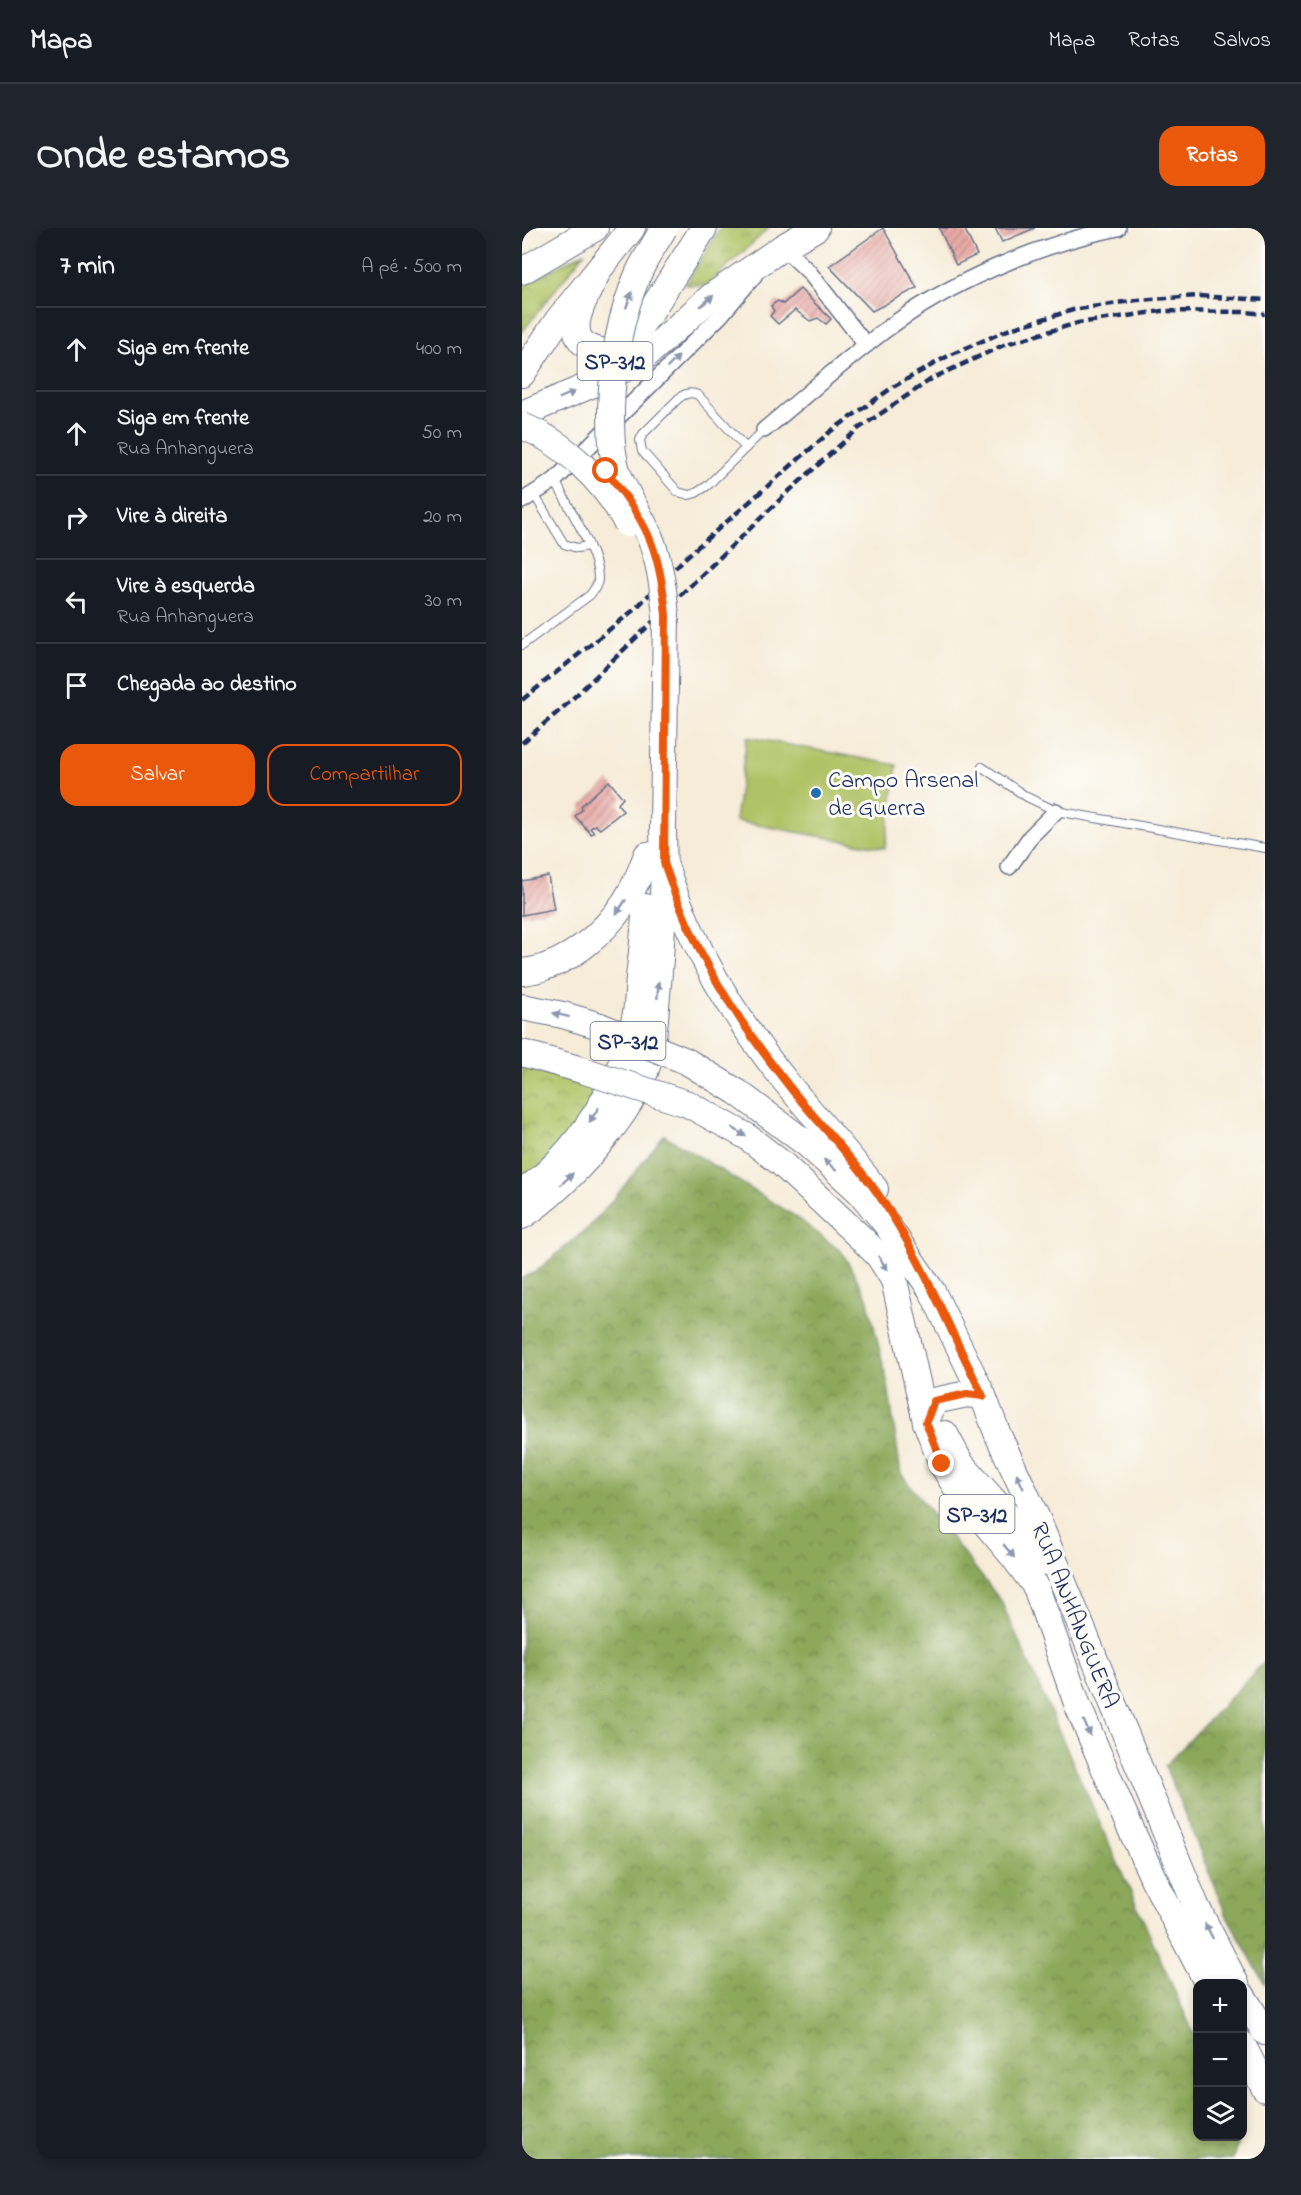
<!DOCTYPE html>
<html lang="pt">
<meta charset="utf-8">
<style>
:root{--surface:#171b24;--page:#20242c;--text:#f1f3f6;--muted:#9ea1a6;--line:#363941;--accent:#ea580c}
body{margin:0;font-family:"Indie Flower",sans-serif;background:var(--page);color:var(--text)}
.controls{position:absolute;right:18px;bottom:18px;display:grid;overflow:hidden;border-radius:12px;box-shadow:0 3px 9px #0003}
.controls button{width:54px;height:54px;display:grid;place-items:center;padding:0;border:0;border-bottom:2px solid var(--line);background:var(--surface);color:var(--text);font:30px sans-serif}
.stop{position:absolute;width:18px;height:18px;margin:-14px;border:4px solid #ea580c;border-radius:50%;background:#fff}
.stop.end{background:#ea580c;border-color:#fff;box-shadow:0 2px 6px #0008}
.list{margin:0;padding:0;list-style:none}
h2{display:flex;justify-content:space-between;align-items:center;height:78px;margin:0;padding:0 24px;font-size:26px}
h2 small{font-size:20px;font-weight:400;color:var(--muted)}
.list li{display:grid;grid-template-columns:39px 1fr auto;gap:18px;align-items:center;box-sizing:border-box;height:84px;padding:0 24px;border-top:2px solid var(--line)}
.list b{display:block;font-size:22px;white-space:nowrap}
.list p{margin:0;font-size:20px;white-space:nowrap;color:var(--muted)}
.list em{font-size:20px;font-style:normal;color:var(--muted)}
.actions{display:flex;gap:12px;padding:18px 24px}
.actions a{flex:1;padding:14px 0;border:2px solid var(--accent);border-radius:18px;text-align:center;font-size:21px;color:var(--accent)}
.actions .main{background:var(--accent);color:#fff}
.icon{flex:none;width:33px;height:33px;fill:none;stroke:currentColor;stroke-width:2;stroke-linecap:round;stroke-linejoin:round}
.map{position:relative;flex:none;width:743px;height:1931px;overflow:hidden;border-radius:18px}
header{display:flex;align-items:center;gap:36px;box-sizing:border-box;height:84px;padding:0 30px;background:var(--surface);border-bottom:2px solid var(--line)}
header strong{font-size:28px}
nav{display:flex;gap:33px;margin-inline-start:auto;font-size:21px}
.intro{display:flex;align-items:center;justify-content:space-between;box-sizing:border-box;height:144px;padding:0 36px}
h1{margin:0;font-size:42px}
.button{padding:15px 27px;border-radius:18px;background:var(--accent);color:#fff;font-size:21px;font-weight:700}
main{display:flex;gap:36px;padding:0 36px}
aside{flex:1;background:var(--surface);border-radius:18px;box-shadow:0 3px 9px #0003}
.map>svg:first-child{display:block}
</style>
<header>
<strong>Mapa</strong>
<nav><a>Mapa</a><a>Rotas</a><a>Salvos</a></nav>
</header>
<div class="intro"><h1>Onde estamos</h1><a class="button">Rotas</a></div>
<main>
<aside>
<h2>7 min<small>A pé · 500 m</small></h2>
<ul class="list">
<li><svg class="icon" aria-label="ahead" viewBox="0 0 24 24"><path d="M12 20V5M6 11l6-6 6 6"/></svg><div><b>Siga em frente</b></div><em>400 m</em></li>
<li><svg class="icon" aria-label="ahead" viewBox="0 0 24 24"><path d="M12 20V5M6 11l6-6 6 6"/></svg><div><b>Siga em frente</b><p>Rua Anhanguera</p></div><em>50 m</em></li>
<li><svg class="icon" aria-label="right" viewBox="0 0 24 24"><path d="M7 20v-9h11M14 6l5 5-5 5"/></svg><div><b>Vire à direita</b></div><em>20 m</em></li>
<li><svg class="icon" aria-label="left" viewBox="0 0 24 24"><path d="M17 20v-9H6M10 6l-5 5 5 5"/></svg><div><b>Vire à esquerda</b><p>Rua Anhanguera</p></div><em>30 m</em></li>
<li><svg class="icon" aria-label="arrive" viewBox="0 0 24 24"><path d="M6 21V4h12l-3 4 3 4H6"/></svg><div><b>Chegada ao destino</b></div></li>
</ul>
<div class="actions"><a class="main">Salvar</a><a>Compartilhar</a></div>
</aside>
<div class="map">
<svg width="743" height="1931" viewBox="0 0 743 1931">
<defs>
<pattern id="grass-tufts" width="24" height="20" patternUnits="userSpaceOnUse" patternTransform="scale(1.5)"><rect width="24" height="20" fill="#b0c265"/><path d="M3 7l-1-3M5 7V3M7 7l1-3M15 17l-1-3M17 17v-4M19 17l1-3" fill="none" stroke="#8e9e56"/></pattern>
<pattern id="forest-crowns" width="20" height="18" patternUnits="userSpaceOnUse" patternTransform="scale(1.5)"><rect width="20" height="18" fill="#8ca85a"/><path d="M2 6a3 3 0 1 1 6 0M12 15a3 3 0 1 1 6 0" fill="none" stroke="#72894e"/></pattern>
<pattern id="park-crowns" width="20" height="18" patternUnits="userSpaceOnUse" patternTransform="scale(1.5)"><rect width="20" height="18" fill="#b0c265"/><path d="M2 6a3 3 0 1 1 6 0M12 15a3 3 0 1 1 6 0" fill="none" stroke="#8e9e56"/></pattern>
<pattern id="building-hatch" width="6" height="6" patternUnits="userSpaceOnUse" patternTransform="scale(1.5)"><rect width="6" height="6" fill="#e8aaa6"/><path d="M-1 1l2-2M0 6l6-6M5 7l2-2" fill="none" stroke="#bb8b8a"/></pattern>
</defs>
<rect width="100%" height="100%" fill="#fdfcf7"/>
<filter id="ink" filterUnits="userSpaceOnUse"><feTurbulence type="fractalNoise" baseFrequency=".0167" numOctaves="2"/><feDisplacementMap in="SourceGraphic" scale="12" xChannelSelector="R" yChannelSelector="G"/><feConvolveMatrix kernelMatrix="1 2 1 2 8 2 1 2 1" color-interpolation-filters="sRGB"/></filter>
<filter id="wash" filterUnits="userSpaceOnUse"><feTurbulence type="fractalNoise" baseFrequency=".008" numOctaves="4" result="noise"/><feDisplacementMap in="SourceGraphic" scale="24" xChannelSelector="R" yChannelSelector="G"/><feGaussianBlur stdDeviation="1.35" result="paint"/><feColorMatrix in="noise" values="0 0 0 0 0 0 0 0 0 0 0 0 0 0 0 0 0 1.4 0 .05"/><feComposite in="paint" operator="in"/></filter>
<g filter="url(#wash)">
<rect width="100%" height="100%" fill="#f6ecd8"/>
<polygon fill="url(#grass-tufts)" stroke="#667862" stroke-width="1.5" points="198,0 247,0 185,57 163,57"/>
<g fill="url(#forest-crowns)" stroke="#546c5c" stroke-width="1.5">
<polygon points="142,907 273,988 320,1024 345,1069 366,1157 379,1246 479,1373 675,1813 676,1908 717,1909 711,1931 0,1931 0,1050 12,1045 66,1000 95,967"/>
<polygon points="743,1433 743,1756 703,1684 643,1538"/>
</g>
<g fill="url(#park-crowns)" stroke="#667862" stroke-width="1.5">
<polygon points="63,24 0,104 0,58"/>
<polygon points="0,838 79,861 71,880 0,958"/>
</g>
<polygon fill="#b0c265" stroke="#667862" stroke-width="1.5" points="225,509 375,537 363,620 213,593"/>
<g id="blocks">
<g fill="url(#building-hatch)">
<polygon points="361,0 395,60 350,83 307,38"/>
<polygon points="417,0 442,0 455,27 434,37"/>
<polygon points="473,0 513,0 480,14"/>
<polygon points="278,61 309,91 304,96 296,90 288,93 273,82 256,96 248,88 252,83 249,78 256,73 261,76"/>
<polygon points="87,553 101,570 96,576 101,583 78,601 73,597 68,600 72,605 69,606 53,588 60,582 59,578"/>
<polygon points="26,648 32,681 0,687 0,653"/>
</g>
</g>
</g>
<g filter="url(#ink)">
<use href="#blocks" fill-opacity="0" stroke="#687189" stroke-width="1.5"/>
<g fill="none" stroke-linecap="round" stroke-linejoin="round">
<defs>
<g id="lane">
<path d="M224,220L176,167C168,164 164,165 157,170L121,206L118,212L120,223L156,264L167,267L174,265L185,258L242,202"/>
<polyline points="12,266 42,316 55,320 67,318"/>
<path d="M0,417L68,367C72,362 76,357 76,351C77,325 44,276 33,252"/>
<polyline points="460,539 505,569 534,583 743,620"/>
</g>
<g id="street">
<polyline points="261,19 287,44 344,117"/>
<path d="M242,202C282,169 321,134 362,103C429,53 515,17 596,0"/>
<polyline points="0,273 33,252 199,87 232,48"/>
<polyline points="487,639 509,608 534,583"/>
</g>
<g id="primary">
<polyline points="0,43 73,0"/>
<path d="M76,43C67,64 35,109 72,121C81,124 90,126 98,119C118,103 131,79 145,58C157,38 170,19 182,0"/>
<polyline points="0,146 36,92 110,0"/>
<polyline points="0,186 90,148 122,129 190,68 261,19 294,0"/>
<path d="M142,635C169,719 212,790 268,859C296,893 326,925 353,961"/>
<path d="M0,744C8,743 16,742 23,739C59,727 92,695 110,662C116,651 120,639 125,627"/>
<polyline points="0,779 41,787 78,798"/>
<polyline points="0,825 60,842"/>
<polyline points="164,833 215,864 285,916 313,941 338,964 365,997 410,1063 461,1168 476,1207 516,1293 674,1678 714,1756"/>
<polyline points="166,876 224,908 259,935 340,1011 357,1028 372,1052 404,1194 420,1236 437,1264 491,1328 514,1359 556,1478 598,1577 631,1650 686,1756"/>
<path d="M0,965C57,924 98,859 113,790C116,777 116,762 117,749C120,726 123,703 123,679"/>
<path d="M0,988C43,961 112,885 126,835C132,814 133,789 135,767C140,713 143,658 141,603"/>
<polyline points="404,1194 412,1173 445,1166 461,1168"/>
<polyline points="423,1206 439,1236 517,1323 525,1334"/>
<polyline points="720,1767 743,1804"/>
<polyline points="720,1816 743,1861"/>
</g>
</defs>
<use href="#lane" stroke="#687189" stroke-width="10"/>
<use href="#street" stroke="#687189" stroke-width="18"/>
<use href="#primary" stroke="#687189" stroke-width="28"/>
<use href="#lane" stroke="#fff" stroke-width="8"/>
<use href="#street" stroke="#fff" stroke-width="15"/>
<use href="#primary" stroke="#fff" stroke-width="26"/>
<g stroke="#1b2f5e" stroke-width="4.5" stroke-dasharray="9 4.5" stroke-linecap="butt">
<polyline points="0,472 113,381 164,329 309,203 371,159 426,128 488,101 551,82 615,72 676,68 743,72"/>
<polyline points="0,515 45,476 266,264 336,201 411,150 484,116 556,95 640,83 723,84 743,86"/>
</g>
<defs>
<g id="primary-bridge">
<path d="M0,198C42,214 85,256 105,296"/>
<path d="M141,603L144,387C141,360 138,333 127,307C118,286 104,267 96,246C89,225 89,204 89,182C90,135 98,87 117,44C124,29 134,14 142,0"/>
<polyline points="78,798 164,833"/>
<polyline points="60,842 166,876"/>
</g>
</defs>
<use href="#primary-bridge" stroke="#687189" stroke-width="28" stroke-linecap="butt"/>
<use href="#primary-bridge" stroke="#fff" stroke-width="26"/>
</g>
<defs><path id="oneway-solid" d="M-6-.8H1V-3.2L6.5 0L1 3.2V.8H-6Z" transform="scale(1.5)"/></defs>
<g fill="#8d97ae">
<use href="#oneway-solid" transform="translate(107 72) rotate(-70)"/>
<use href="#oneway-solid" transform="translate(185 73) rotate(-40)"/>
<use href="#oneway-solid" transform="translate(151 134) rotate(-45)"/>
<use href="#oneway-solid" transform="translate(45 167) rotate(-23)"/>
<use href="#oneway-solid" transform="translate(99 679) rotate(124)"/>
<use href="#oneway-solid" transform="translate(136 762) rotate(-85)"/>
<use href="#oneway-solid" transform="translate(39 787) rotate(-166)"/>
<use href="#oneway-solid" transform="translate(72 887) rotate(123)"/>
<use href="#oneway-solid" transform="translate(217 904) rotate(33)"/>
<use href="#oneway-solid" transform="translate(308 937) rotate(-138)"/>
<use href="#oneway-solid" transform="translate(45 951) rotate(-44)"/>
<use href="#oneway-solid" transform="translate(361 1035) rotate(56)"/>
<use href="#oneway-solid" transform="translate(498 1253) rotate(-114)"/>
<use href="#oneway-solid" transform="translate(487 1323) rotate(50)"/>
<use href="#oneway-solid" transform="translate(565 1500) rotate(67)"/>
<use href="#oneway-solid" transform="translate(687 1703) rotate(-117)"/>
</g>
</g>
<g fill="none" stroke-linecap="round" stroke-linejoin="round" filter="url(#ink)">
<path stroke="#ea580c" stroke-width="8" d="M84,243C125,293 138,322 144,387L142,635C170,721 211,787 266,857C295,894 329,927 356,966C399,1028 427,1101 461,1168L445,1166L412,1173L404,1194L420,1236"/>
</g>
<circle fill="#1f6fb2" stroke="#fdfcf7" stroke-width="2" cx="294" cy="565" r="6"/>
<g text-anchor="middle" stroke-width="6" stroke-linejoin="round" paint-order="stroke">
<g fill="#fdfcf7" stroke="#5f6c8c" stroke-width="1.5">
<rect x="55.5" y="114" width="75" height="38" rx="4.5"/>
<rect x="68.5" y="794" width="75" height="38" rx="4.5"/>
<rect x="417.5" y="1267" width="75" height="38" rx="4.5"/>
</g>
<g font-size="22" font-weight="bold" fill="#1b2f5e">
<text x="93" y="141">SP-312</text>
<text x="106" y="821">SP-312</text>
<text x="455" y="1294">SP-312</text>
</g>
<g font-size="24" fill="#1b2f5e" stroke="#fdfcf7" text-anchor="start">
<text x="306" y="559">Campo Arsenal<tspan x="306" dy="28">de Guerra</tspan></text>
</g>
<g font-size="24" fill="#1b2f5e" stroke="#fdfcf7">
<text transform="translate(554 1387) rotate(68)" y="8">RUA ANHANGUERA</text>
</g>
</g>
</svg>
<div class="controls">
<button>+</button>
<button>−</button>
<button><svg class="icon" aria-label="layers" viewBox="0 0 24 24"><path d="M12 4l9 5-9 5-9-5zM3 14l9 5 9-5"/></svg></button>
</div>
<div class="stop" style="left:84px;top:243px"></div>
<div class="stop end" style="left:420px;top:1236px"></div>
</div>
</main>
